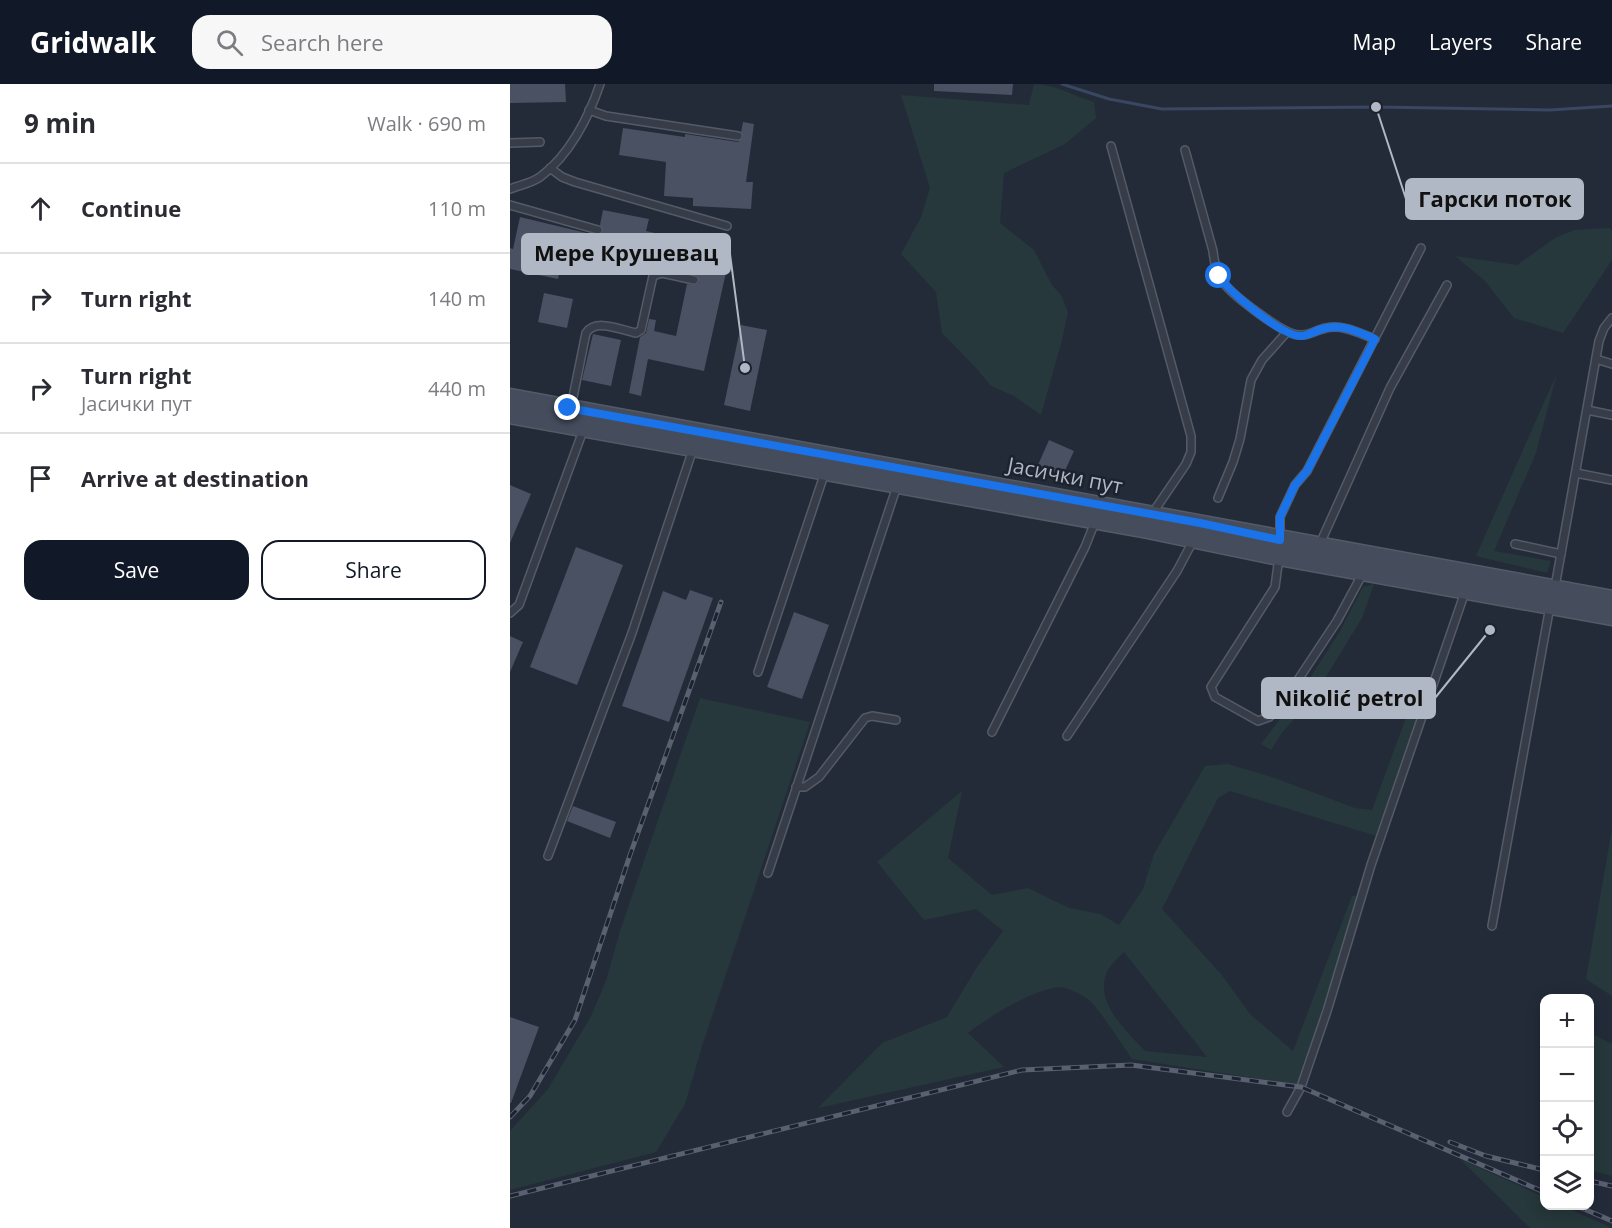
<!DOCTYPE html>
<meta charset="utf-8">
<style>
:root{--surface:#fff;--page:#f7f7f7;--text:#2b2b33;--muted:#7c7c81;--line:#e1e1e2;--accent:#111827}
body{margin:0;font-family:"Open Sans",sans-serif;background:var(--page);color:var(--text)}
.controls{position:absolute;right:18px;bottom:18px;display:grid;overflow:hidden;border-radius:12px;box-shadow:0 3px 15px #0003}
.controls button{width:54px;height:54px;display:grid;place-items:center;padding:0;border:0;border-bottom:2px solid var(--line);background:var(--surface);color:var(--text);font:30px sans-serif}
.stop{position:absolute;width:18px;height:18px;margin:-14px;border:4px solid #1a73e8;border-radius:50%;background:#fff}
.stop.end{background:#1a73e8;border-color:#fff;box-shadow:0 2px 6px #0008}
.list{margin:0;padding:0;list-style:none}
h2{display:flex;justify-content:space-between;align-items:center;height:78px;margin:0;padding:0 24px;font-size:26px}
h2 small{font-size:20px;font-weight:400;color:var(--muted)}
.list li{display:grid;grid-template-columns:39px 1fr auto;gap:18px;align-items:center;box-sizing:border-box;height:90px;padding:0 24px;border-top:2px solid var(--line)}
.list b{display:block;font-size:22px;white-space:nowrap}
.list p{margin:0;font-size:20px;white-space:nowrap;color:var(--muted)}
.list em{font-size:20px;font-style:normal;color:var(--muted)}
.actions{display:flex;gap:12px;padding:18px 24px}
.actions a{flex:1;padding:14px 0;border:2px solid var(--accent);border-radius:18px;text-align:center;font-size:21px;color:var(--accent)}
.actions .main{background:var(--accent);color:#fff}
.icon{flex:none;width:33px;height:33px;fill:none;stroke:currentColor;stroke-width:2;stroke-linecap:round;stroke-linejoin:round}
.map{position:relative;flex:none;width:1102px;height:1144px;overflow:hidden}
header{display:flex;align-items:center;gap:36px;box-sizing:border-box;height:84px;padding:0 30px;background:var(--accent);color:#fff}
header strong{font-size:28px}
nav{display:flex;gap:33px;margin-inline-start:auto;font-size:21px}
.search{width:420px;height:54px;background:var(--page);display:flex;align-items:center;gap:15px;box-sizing:border-box;padding:0 21px;border-radius:18px;color:var(--muted);font-size:22px}
main{display:flex}
aside{flex:1;background:var(--surface)}
.map>svg:first-child{display:block}
</style>
<header>
<strong>Gridwalk</strong>
<div class="search"><svg class="icon" aria-label="search" viewBox="0 0 24 24"><circle cx="10" cy="10" r="6"/><path d="M15 15l6 6"/></svg>Search here</div>
<nav><a>Map</a><a>Layers</a><a>Share</a></nav>
</header>
<main>
<aside>
<h2>9 min<small>Walk · 690 m</small></h2>
<ul class="list">
<li><svg class="icon" aria-label="ahead" viewBox="0 0 24 24"><path d="M12 20V5M6 11l6-6 6 6"/></svg><div><b>Continue</b></div><em>110 m</em></li>
<li><svg class="icon" aria-label="right" viewBox="0 0 24 24"><path d="M7 20v-9h11M14 6l5 5-5 5"/></svg><div><b>Turn right</b></div><em>140 m</em></li>
<li><svg class="icon" aria-label="right" viewBox="0 0 24 24"><path d="M7 20v-9h11M14 6l5 5-5 5"/></svg><div><b>Turn right</b><p>Јасички пут</p></div><em>440 m</em></li>
<li><svg class="icon" aria-label="arrive" viewBox="0 0 24 24"><path d="M6 21V4h12l-3 4 3 4H6"/></svg><div><b>Arrive at destination</b></div></li>
</ul>
<div class="actions"><a class="main">Save</a><a>Share</a></div>
</aside>
<div class="map">
<svg width="1102" height="1144" viewBox="0 0 1102 1144">
<rect width="100%" height="100%" fill="#232b39"/>
<g fill="#26383b" fill-rule="evenodd">
<path d="M524,0C543,0 565,12 584,18L586,34L555,60L494,89L490,139L524,166L542,201L551,211L558,228L552,256L531,331L504,312L481,302L466,284L432,249L426,208L391,170L411,133L420,104L391,11L519,21Z"/>
<polygon points="1100,144 1102,147 1102,176 1053,249 1004,234 975,197 945,172 1007,181 1045,154 1064,146"/>
<polygon points="1047,289 1026,369 984,467 1041,477 1037,489 966,472"/>
<polygon points="864,500 852,534 803,614 771,650 761,666 751,660 793,605 830,547 853,503"/>
<path d="M908,601H918L866,752L720,707L708,714L652,825L711,890L740,930L783,967L842,812H848L788,1001L622,975C612,961 589,924 578,915C568,909 555,901 543,904C517,909 479,933 458,949L494,983L308,1024L372,959L437,933L467,883L493,847L466,825L414,836L367,778L452,707L438,774L482,811L518,804L559,824L590,830L609,841L633,805L644,770L695,682L718,680L762,693L845,724L862,726ZM614,868L697,973L635,967C616,946 582,917 598,886C602,879 609,873 614,868Z"/>
<polygon points="190,614 300,638 193,959 175,1020 146,1068 0,1106 0,1047 38,1005 81,932 96,897 110,847"/>
<polygon points="1102,744 1102,912 1076,895"/>
<polygon points="1080,949 1102,960 1102,1092 1080,1086"/>
<polygon points="950,1075 1034,1113 1034,1122 1053,1122 1102,1144 1020,1144"/>
</g>
<g fill="none" stroke-linecap="round" stroke-linejoin="round">
<polyline stroke="#394762" stroke-width="3" points="552,0 599,15 652,25 866,23 1040,26 1102,22"/>
</g>
<g fill="#495162">
<polygon points="0,0 55,0 56,18 0,19"/>
<polygon points="424,0 503,0 502,11 424,7"/>
<polygon points="233,38 244,40 236,98 243,98 241,125 183,122 183,114 154,112 156,78 109,71 113,44 175,53 175,50 228,58 233,53 231,48"/>
<polygon points="93,126 139,135 136,147 221,166 194,287 138,275 131,312 119,309 130,253 136,249 139,235 146,236 144,247 166,252 177,200 185,201 189,198 187,192 179,189 180,182 78,162 75,174 53,170 48,195 0,185 0,164 3,165 10,133 89,152 93,147 90,141"/>
<polygon points="34,209 63,215 57,244 28,238"/>
<polygon points="231,241 257,246 240,327 214,321"/>
<polygon points="83,250 111,256 101,302 72,296"/>
<polygon points="539,356 564,367 553,391 528,381"/>
<polygon points="0,401 21,410 0,459"/>
<polygon points="66,463 113,481 67,601 20,583"/>
<polygon points="180,506 203,514 159,638 112,622 153,507 176,516"/>
<polygon points="284,528 319,541 292,615 257,603"/>
<polygon points="0,552 13,558 0,588"/>
<polygon points="63,722 106,738 100,754 57,737"/>
<polygon points="0,933 29,943 1,1019 0,1019"/>
</g>
<g fill="none" stroke-linecap="round" stroke-linejoin="round">
<defs>
<g id="service">
<polyline points="79,26 96,32 228,52"/>
<polyline points="0,59 30,58"/>
<polyline points="601,62 681,352 681,368 676,380 642,430"/>
<path d="M675,66L703,167C704,178 707,189 713,198C722,211 774,251 789,251C798,252 806,246 816,244C833,240 849,249 865,255"/>
<polyline points="40,84 52,93 65,98 217,142"/>
<path d="M0,105C10,101 22,99 30,93C59,72 79,33 90,0"/>
<polyline points="0,121 88,146"/>
<polyline points="1086,275 1102,280"/>
<path d="M58,324L63,313L76,249C86,234 111,246 126,249L131,246L143,192L152,189L184,196"/>
<polyline points="1077,326 1102,331"/>
<polyline points="1066,389 1102,396"/>
<polyline points="708,414 723,378 730,355 741,296 752,276 777,248"/>
<polyline points="770,453 770,433 785,401 797,387 911,164"/>
<polyline points="1005,460 1051,470"/>
<polyline points="809,462 880,304 937,201"/>
<polyline points="769,473 765,503 701,603 705,613 748,637 759,633 768,626 827,537 853,489"/>
<polyline points="1045,503 1089,257 1094,244 1102,234"/>
<polyline points="0,529 9,521 74,344"/>
<polyline points="248,588 315,388"/>
<polyline points="482,648 575,463 585,438"/>
<polyline points="557,652 667,487 684,455"/>
<polyline points="286,703 295,703 309,693 355,634 362,632 386,636"/>
<polyline points="38,772 122,549 183,365"/>
<polyline points="258,789 387,402"/>
<polyline points="982,842 1040,522"/>
<polyline points="777,1028 791,1003 817,927 861,781 956,505"/>
</g>
<g id="secondary">
<polyline points="0,314 1102,516"/>
<polyline points="0,330 638,445 769,472 1102,532"/>
</g>
</defs>
<use href="#service" stroke="#545b67" stroke-width="10"/>
<use href="#secondary" stroke="#545b67" stroke-width="21"/>
<use href="#service" stroke="#363d49" stroke-width="7"/>
<use href="#secondary" stroke="#454c5c" stroke-width="18"/>
<defs>
<g id="rail">
<polyline points="0,1033 20,1012 65,936 120,771 211,518"/>
<polyline points="940,1058 976,1072 1034,1086"/>
<polyline points="1080,1097 1102,1102"/>
<polyline points="0,1112 512,986 621,981 791,1003 1034,1108"/>
<polyline points="1067,1122 1102,1137"/>
</g>
</defs>
<use href="#rail" stroke="#596070" stroke-width="5"/>
<use href="#rail" stroke="#1c222e" stroke-width="3" stroke-dasharray="9" stroke-linecap="butt"/>
</g>
<g fill="none" stroke-linecap="round" stroke-linejoin="round">
<path stroke="#1a73e8" stroke-width="8" d="M58,324L690,439L770,456V433L785,401L797,387L865,255C847,248 831,239 812,245C804,247 798,252 790,252C771,251 719,208 709,192"/>
</g>
<g text-anchor="middle" stroke-width="5" stroke-linejoin="round" paint-order="stroke">
<g font-size="21" fill="#b1b8c5" stroke="#1c222e">
<text transform="translate(555 392) rotate(11)" y="7">Јасички пут</text>
</g>
</g>
<path fill="none" stroke="#b1b8c5" stroke-width="2" d="M866 23L896 115M235 284L220 170M980 546L925 614"/>
<g fill="#b1b8c5" stroke="#1c222e" stroke-width="2">
<circle cx="866" cy="23" r="6"/>
<circle cx="235" cy="284" r="6"/>
<circle cx="980" cy="546" r="6"/>
</g>
<g fill="#b1b8c5" stroke="#b1b8c5" stroke-width="2">
<rect x="896" y="95" width="177" height="40" rx="6"/>
<rect x="12" y="150" width="208" height="40" rx="6"/>
<rect x="752" y="594" width="173" height="40" rx="6"/>
</g>
<g font-size="22" text-anchor="middle" font-weight="bold" fill="#111">
<text x="985" y="123">Гарски поток</text>
<text x="116" y="177">Мере Крушевац</text>
<text x="839" y="622">Nikolić petrol</text>
</g>
</svg>
<div class="controls">
<button>+</button>
<button>−</button>
<button><svg class="icon" aria-label="locate" viewBox="0 0 24 24"><circle cx="12" cy="12" r="6"/><path d="M12 2v4M12 18v4M2 12h4M18 12h4"/></svg></button>
<button><svg class="icon" aria-label="layers" viewBox="0 0 24 24"><path d="M12 4l9 5-9 5-9-5zM3 14l9 5 9-5"/></svg></button>
</div>
<div class="stop" style="left:709px;top:192px"></div>
<div class="stop end" style="left:58px;top:324px"></div>
</div>
</main>
